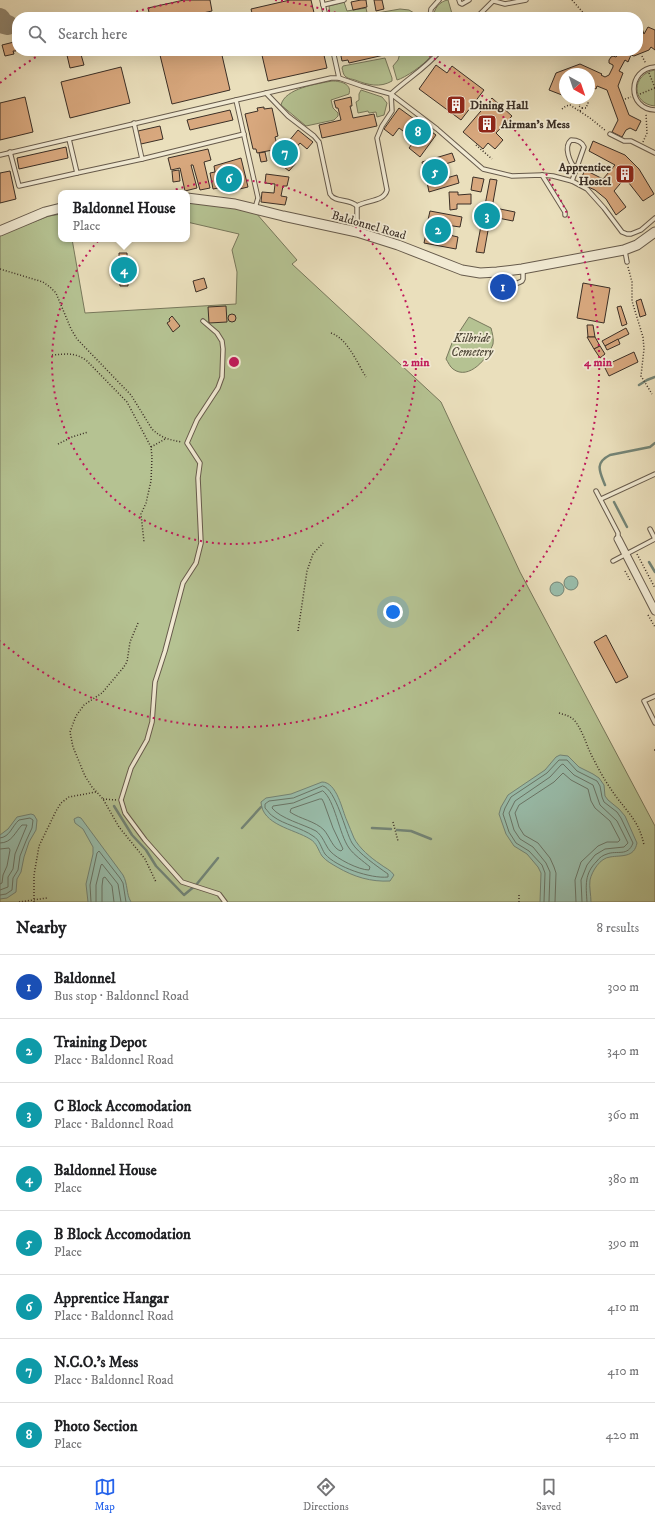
<!DOCTYPE html>
<meta charset="utf-8">
<style>
:root{--surface:#fff;--page:#f2f2f2;--text:#202124;--muted:#757577;--line:#e0e0e0;--accent:#2563eb}
body{margin:0;font-family:"IM FELL DW Pica",serif;background:var(--page);color:var(--text)}
.compass{position:absolute;left:559px;top:68px;width:36px;height:36px;border-radius:50%;background:var(--surface);box-shadow:0 4px 16px #0002;rotate:140deg}
.you{position:absolute;left:393px;top:612px;width:14px;height:14px;margin:-10px;border:3px solid #fff;border-radius:50%;background:#1a73e8;box-shadow:0 0 0 6px #1a73e833}
.badge{display:grid;place-items:center;width:26px;height:26px;border-radius:50%;background:var(--accent);color:#fff;font-size:13px;font-weight:700}
.pin{position:absolute;translate:-50% -50%;border:2px solid #fff;box-shadow:0 1px 4px #0006}
.popup{position:absolute;left:58px;top:190px;width:132px;height:52px;box-sizing:border-box;display:grid;place-content:center;border-radius:8px;background:var(--surface);filter:drop-shadow(0 1px 3px #0005);font-size:13px;white-space:nowrap;color:var(--muted)}
.popup b{font-size:15px;color:var(--text)}
.popup::after{content:'';position:absolute;left:50%;top:100%;margin-left:-8px;border:8px solid transparent;border-top-color:var(--surface)}
.list{margin:0;padding:0;list-style:none}
h2{display:flex;justify-content:space-between;align-items:center;height:52px;margin:0;padding:0 16px;font-size:17px}
h2 small{font-size:13px;font-weight:400;color:var(--muted)}
.list li{display:grid;grid-template-columns:26px 1fr auto;gap:12px;align-items:center;box-sizing:border-box;height:64px;padding:0 16px;border-top:1px solid var(--line)}
.list b{display:block;font-size:15px;white-space:nowrap}
.list p{margin:0;font-size:13px;white-space:nowrap;color:var(--muted)}
.list em{font-size:13px;font-style:normal;color:var(--muted)}
.icon{flex:none;width:22px;height:22px;fill:none;stroke:currentColor;stroke-width:2;stroke-linecap:round;stroke-linejoin:round}
.map{position:relative;flex:none;width:655px;height:902px;overflow:hidden}
.search{position:absolute;background:var(--surface);box-shadow:0 4px 16px #0002;left:12px;right:12px;top:12px;height:44px;display:flex;align-items:center;gap:10px;box-sizing:border-box;padding:0 14px;border-radius:16px;color:var(--muted);font-size:15px}
.sheet{height:564px;background:var(--surface)}
nav{display:flex;justify-content:space-around;align-items:center;box-sizing:border-box;height:56px;border-top:1px solid var(--line);background:var(--surface);font-size:11px;color:var(--muted)}
nav a{display:grid;justify-items:center;gap:2px}
nav .on{color:var(--accent)}
.map>svg:first-child{display:block}
</style>
<div class="map">
<svg width="655" height="902" viewBox="0 0 655 902">
<rect width="100%" height="100%" fill="#eadfbc"/>
<filter id="stains"><feTurbulence type="fractalNoise" baseFrequency=".005" numOctaves="4"/><feColorMatrix values="0 0 0 0 .2 0 0 0 0 .09 0 0 0 0 .02 0 0 0 .5 -.17"/></filter>
<radialGradient id="worn" r=".72"><stop offset=".6" stop-color="#630" stop-opacity="0"/><stop offset="1" stop-color="#630" stop-opacity=".3"/></radialGradient>
<g fill="#b5c292" stroke="#78785c">
<path d="M448,0L453,17H434C433,9 440,1 448,0Z"/>
<polygon points="344,2 347,11 366,8 368,17 330,17 329,6"/>
<polygon points="400,9 409,10 421,17 376,17 377,13"/>
<path d="M392,51H432C432,53 431,56 430,57C425,64 405,78 397,80L393,66L398,60L400,53Z"/>
<path d="M385,58L392,78V81C380,88 368,85 355,80C352,79 349,79 346,77C343,75 343,71 342,68L343,66Z"/>
<path d="M655,70V106C631,104 631,74 655,70Z"/>
<path d="M332,81C341,81 352,84 349,94L331,100L333,108L338,113V116L334,120L306,126L281,105C285,88 317,84 332,81Z"/>
<polygon points="361,90 382,97 387,103 384,115 377,117 376,112 369,113 368,111 358,113 356,102 359,100 359,94"/>
<polygon points="187,203 231,206 256,213 297,260 292,264 441,402 520,572 655,826 655,902 0,902 0,235 49,216 61,214 61,239 72,239 85,313 236,304 237,272 232,250 239,234 187,222"/>
<path d="M469,317L491,328C492,332 494,339 493,344C488,358 469,381 453,369C450,367 448,362 446,359L452,343Z"/>
</g>
<g fill="#99bdab" stroke="#738476">
<circle cx="571" cy="583" r="7"/>
<circle cx="557" cy="589" r="7"/>
<path d="M560,755L568,756L579,767L593,774L599,778L604,785L605,796L608,800L619,809L625,816L637,843C634,858 622,855 610,857C600,858 592,871 590,880C589,887 591,895 591,902H540L541,873L538,867L527,854L514,846L506,834L499,814L501,807L508,795L545,770L556,757Z"/>
<path d="M322,782C337,782 342,810 347,821C349,827 352,832 354,838C359,848 371,858 380,864C385,868 391,870 394,875L390,881C371,882 354,877 337,867C332,864 326,861 322,856C318,850 317,843 310,839C294,829 262,825 261,802L266,798L291,794Z"/>
<polygon points="31,814 34,815 37,820 36,830 29,842 24,857 21,872 17,879 16,892 7,898 0,899 0,835 8,829 17,817"/>
<path d="M78,817L81,818L123,875C128,884 126,894 131,902H88L86,884L93,854V847L83,829L75,823L74,819Z"/>
</g>
<g fill="none" stroke-linecap="round" stroke-linejoin="round">
<g stroke="#6a7668" stroke-width="1">
<path d="M323,786C336,789 345,831 352,843C358,853 378,867 388,874V877C371,879 336,867 325,854C321,848 320,840 313,836C302,828 283,824 274,817C270,815 268,811 265,808V804L269,801L293,798Z"/>
<path d="M323,791C335,800 339,834 349,848C354,855 363,861 370,867L369,870C359,870 337,859 330,851C325,845 323,836 316,831C303,824 281,819 272,808L273,806L293,803Z"/>
<path d="M320,799H322L324,803L333,828L343,849L341,851C333,849 330,837 324,830C315,821 300,819 290,812L291,809Z"/>
<path d="M0,838C10,837 12,826 19,820L30,818L33,820L32,828L26,841L20,856L18,870L13,878L12,890L6,894L0,895"/>
<path d="M0,843C12,843 15,832 22,825H27L15,854L13,869L8,877V887L0,890"/>
<polyline points="0,849 9,848 10,850 7,866 3,875 2,883 0,884"/>
<polyline points="91,902 90,885 97,853 99,851 120,878 123,883 126,902"/>
<polyline points="96,902 96,885 101,865 102,864 118,884 121,902"/>
<polyline points="102,902 102,886 103,878 105,877 112,886 114,902"/>
<path d="M544,902L545,873L542,865L529,851L516,843L509,832L503,814L505,808L511,797L547,773L559,760H567L577,771L597,781L600,786L602,797L604,802L617,812L621,818L633,843C628,857 617,850 607,854C603,855 599,858 597,861C584,874 586,885 587,902"/>
<polyline points="549,902 550,872 546,863 533,847 520,839 514,830 509,813 515,801 550,777 561,765 563,764 574,775 593,785 600,805 617,821 628,843 624,847 605,849 595,855 587,865 581,880 582,902"/>
<polyline points="555,902 556,873 554,867 550,858 538,843 524,835 519,827 515,813 519,805 554,782 563,773 571,780 588,789 591,801 595,808 610,821 620,840 618,842 607,842 598,846 581,862 575,880 576,902"/>
</g>
<g stroke="#738476" stroke-width="2.5">
<polyline points="639,385 647,380 655,377"/>
<path d="M605,485C600,472 594,463 610,455L650,447L655,443"/>
<polyline points="614,502 627,527"/>
<polyline points="649,562 655,572"/>
<polyline points="114,806 132,835 146,850 156,866 184,895 196,885 218,858"/>
<polyline points="242,828 261,807"/>
<polyline points="372,828 391,829"/>
<polyline points="397,830 411,831 431,839"/>
</g>
<polyline stroke="#928771" stroke-width="20" points="0,18 4,24 8,25"/>
</g>
<g fill="#d8a87e" stroke="#3b2f26">
<polygon points="184,0 210,0 212,11 185,17 150,17 148,8"/>
<polygon points="290,0 311,0 315,17 253,17 251,9"/>
<polygon points="361,0 366,0 367,7 353,10 351,2"/>
<polygon points="374,0 382,0 384,9 376,11"/>
<polygon points="640,23 644,34 648,27 655,30 655,50 651,47 649,50 634,56 631,55 628,62 625,60 619,71 623,73 618,86 629,115 641,121 636,131 630,128 626,130 622,137 612,132 618,120 607,90 597,86 596,89 589,86 589,74 565,74 565,87 562,95 549,90 556,73 580,64 602,74 601,75 605,77 609,75 613,67 613,65 609,63 609,60 611,57 613,56 616,57 617,56 612,53 613,51 638,51 638,24"/>
<polygon points="14,42 16,51 13,51 14,54 5,56 2,45"/>
<polygon points="66,51 80,51 84,65 70,68"/>
<polygon points="159,51 221,51 230,90 172,104"/>
<polygon points="261,51 323,51 327,68 268,81"/>
<polygon points="340,51 383,51 384,55 349,63 348,60 342,61"/>
<polygon points="436,65 447,73 452,66 484,90 461,120 419,89"/>
<polygon points="121,67 130,103 70,118 61,82"/>
<polygon points="25,97 33,132 0,140 0,103"/>
<polygon points="351,97 352,106 350,106 353,118 374,114 377,126 322,138 319,125 341,120 338,108 336,108 334,101"/>
<polygon points="492,98 512,116 496,133 503,140 495,149 488,143 483,149 463,132"/>
<polygon points="264,107 264,109 272,108 278,136 275,137 278,149 257,153 256,149 253,149 245,114 258,111 257,108"/>
<polygon points="399,108 436,135 420,157 409,148 415,140 399,128 393,136 384,129"/>
<polygon points="230,110 233,120 190,130 187,120"/>
<polygon points="160,126 163,139 141,144 138,131"/>
<polygon points="298,130 313,142 307,149 300,143 288,157 296,163 289,171 274,159"/>
<polygon points="593,141 625,155 639,169 654,194 643,201 625,178 614,191 626,207 616,215 606,199 595,190 579,183 585,170 603,179 615,165 589,151"/>
<polygon points="66,147 68,158 19,169 17,158"/>
<polygon points="208,149 211,160 204,162 210,188 200,190 193,165 191,165 197,188 185,191 180,168 171,170 168,158"/>
<polygon points="265,152 267,161 261,162 259,153"/>
<polygon points="452,153 455,161 439,166 443,179 457,175 459,183 429,192 427,182 431,181 428,169 424,170 422,162"/>
<polygon points="241,158 248,187 231,191 229,186 213,189 210,173 215,172 214,166"/>
<polygon points="179,170 180,181 173,182 172,171"/>
<polygon points="10,171 16,199 0,203 0,173"/>
<polygon points="266,174 289,177 287,186 283,186 281,196 287,197 285,205 261,202 262,192 274,193 275,184 265,183"/>
<polygon points="473,177 484,179 481,192 471,190"/>
<polygon points="490,179 497,180 484,253 476,252"/>
<polygon points="449,192 458,192 458,195 471,194 471,204 457,204 457,209 450,210"/>
<polygon points="500,209 515,212 513,221 498,218"/>
<polygon points="430,211 462,217 460,227 446,225 445,234 458,237 456,249 424,243 426,234 431,233 433,221 428,220"/>
<polygon points="119,253 127,253 128,286 120,286"/>
<polygon points="204,278 207,288 196,292 193,281"/>
<polygon points="583,283 610,288 604,323 577,318"/>
<polygon points="641,299 646,315 640,317 636,301"/>
<polygon points="226,306 227,322 209,323 208,307"/>
<polygon points="621,306 627,324 622,326 617,307"/>
<circle cx="232" cy="318" r="4"/>
<polygon points="172,316 180,326 173,332 167,323 170,321 169,319"/>
<polygon points="587,325 593,325 595,337 588,337"/>
<polygon points="626,328 629,334 605,346 602,341"/>
<polygon points="587,337 595,337 600,346 594,349"/>
<polygon points="618,339 620,344 607,350 605,346"/>
<polygon points="600,346 605,354 600,358 594,349"/>
<polygon points="634,352 638,362 609,376 604,366"/>
<polygon points="606,635 628,677 616,683 594,642"/>
</g>
<g fill="none" stroke-linecap="round" stroke-linejoin="round">
<defs>
<g id="service">
<polyline points="322,0 326,17"/>
<polyline points="459,0 460,3 462,4 469,0"/>
<polyline points="494,1 505,4 526,0"/>
<polyline points="323,5 344,0"/>
<polyline points="430,17 431,9 439,0"/>
<polyline points="477,17 494,0"/>
<polyline points="333,51 339,78"/>
<path d="M655,67C627,69 627,109 655,110"/>
<path d="M266,93L288,116L314,136L319,142L330,194C335,203 349,198 357,206"/>
<polyline points="134,123 142,159 244,134"/>
<polyline points="610,134 624,141 631,141 655,153"/>
<polyline points="69,139 77,173 142,159"/>
<polyline points="10,152 19,186 77,173"/>
<polyline points="0,155 236,100"/>
<polyline points="542,175 565,212 565,215"/>
<path d="M572,181L584,147C582,142 577,140 571,140C563,147 570,163 576,169"/>
<polyline points="255,208 258,198 236,100 331,78 339,78 362,86 391,94 437,129 483,169 512,176 542,175 553,176 572,181 587,189 604,208 622,232 627,234 631,234 641,230 655,218"/>
<path d="M357,231V206C366,200 384,202 387,190L377,138L382,126L392,111L391,94C407,79 426,68 440,51"/>
<polyline points="625,251 627,262"/>
<path d="M499,274C506,282 510,288 522,281L523,279V270"/>
<polyline points="203,321 217,333 222,341 223,349 222,377 218,388 197,420 187,443 200,463 198,478 201,543 196,563 183,583 165,651 155,682 152,722 147,740 131,768 121,800 125,813 145,840 182,882 219,894 225,902"/>
<polyline points="596,491 618,533 618,539"/>
<polyline points="601,499 655,474"/>
<polyline points="650,529 655,539"/>
<polyline points="613,561 655,539"/>
<polyline points="655,696 644,701 655,723"/>
</g>
<polyline id="minor" points="618,539 655,611"/>
<g id="tertiary">
<polyline points="187,198 235,204 283,216 357,232 398,245 462,270 480,273 497,272 522,269 624,250 637,245 655,232"/>
<polyline points="0,231 45,212 61,208"/>
</g>
</defs>
<use href="#service" stroke="#675b4c" stroke-width="5.5"/>
<use href="#minor" stroke="#675b4c" stroke-width="9"/>
<use href="#tertiary" stroke="#675b4c" stroke-width="11"/>
<g stroke="#3b2f26" stroke-width="1.5" stroke-dasharray="1 2" stroke-linecap="butt">
<polyline points="572,0 587,17"/>
<polyline points="642,56 646,64"/>
<polyline points="649,73 655,88"/>
<polyline points="589,93 591,88"/>
<polyline points="640,94 655,88"/>
<polyline points="625,99 631,97"/>
<polyline points="582,108 586,108 588,103 585,100 586,98"/>
<polyline points="562,109 566,106 570,105 590,118 606,131"/>
<polyline points="580,111 582,108 579,106 580,102 582,100 585,100"/>
<polyline points="643,142 647,133 646,113"/>
<polyline points="476,145 492,159"/>
<polyline points="628,267 632,282 632,301 643,337 644,349 641,376 652,394"/>
<path d="M0,269L43,282L50,287L56,293L71,329L77,339L131,395L152,429C161,438 170,440 182,442"/>
<path d="M331,333C348,339 357,363 366,377"/>
<path d="M52,355C66,354 76,352 87,361L127,402L151,447L152,457L151,481L146,503L141,514L144,542"/>
<polyline points="58,444 72,437 88,432"/>
<polyline points="151,447 165,439"/>
<polyline points="637,554 655,588"/>
<polyline points="625,571 630,580"/>
<polyline points="648,615 655,627"/>
<polyline points="138,623 130,642 127,662 123,668 102,693 84,705 76,716 70,732 73,747 85,776 92,787 103,799 119,827 145,859 156,882"/>
<polyline points="298,631 307,571 313,554 323,543"/>
<path d="M559,713C565,715 571,716 575,721C584,733 587,748 594,760C600,772 607,784 615,795C628,813 639,821 644,845"/>
<polyline points="654,750 655,750"/>
<polyline points="103,799 117,800"/>
<polyline points="393,822 398,841"/>
<polyline points="19,902 47,898"/>
<polyline points="34,902 34,875 39,846 56,811 61,803 69,797 96,792"/>
<polyline points="519,902 519,893"/>
</g>
<use href="#service" stroke="#f1ead3" stroke-width="3.5"/>
<use href="#minor" stroke="#f1ead3" stroke-width="7"/>
<use href="#tertiary" stroke="#f1ead3" stroke-width="9"/>
</g>
<g fill="none" stroke="#c2185b" stroke-width="2" stroke-dasharray="2 4">
<circle cx="234" cy="362" r="182"/>
<path d="M0 83A364 364 0 0 1 44 52M119 17A364 364 0 0 1 193 0M275 0A364 364 0 0 1 349 17M424 52A364 364 0 1 1 0 641"/>
</g>
<defs>
<symbol id="building-square" viewBox="-11 -11 22 22"><rect x="-9" y="-9" width="18" height="18" rx="4" fill="#8f2418" stroke="#f1ead3"/><path d="M-4-6H4V6H1V3H-1V6H-4ZM-2.5-4.3h1.7v1.8h-1.7ZM.8-4.3h1.7v1.8H.8ZM-2.5-1h1.7V.8h-1.7ZM.8-1h1.7V.8H.8Z" fill="#fff"/></symbol>
</defs>
<g fill-rule="evenodd">
<use href="#building-square" x="445" y="94" width="22" height="22"/>
<use href="#building-square" x="476" y="113" width="22" height="22"/>
<use href="#building-square" x="614" y="163" width="22" height="22"/>
</g>
<g text-anchor="middle" stroke-width="3.5" stroke-linejoin="round" paint-order="stroke">
<g font-size="12" font-weight="bold" fill="#3b2f26" stroke="#f1ead3" text-anchor="start">
<text x="470" y="109">Dining Hall</text>
<text x="501" y="128">Airman's Mess</text>
<text x="611" y="171" text-anchor="end">Apprentice<tspan x="611" dy="14">Hostel</tspan></text>
</g>
<g font-size="12" fill="#3b2f26" stroke="#f1ead3">
<text transform="translate(369 225) rotate(16)" y="4">Baldonnel Road</text>
</g>
<g font-size="12" font-style="italic" fill="#534c3c" stroke="#f1ead3">
<text x="472" y="342">Kilbride<tspan x="472" dy="14">Cemetery</tspan></text>
</g>
</g>
<circle cx="234" cy="362" r="6" fill="#c2185b" stroke="#f1ead3" stroke-width="2"/>
<g font-size="12" text-anchor="middle" font-weight="bold" fill="#c2185b" stroke="#f1ead3" stroke-width="3.5" stroke-linejoin="round" paint-order="stroke">
<text x="416" y="366">2 min</text>
<text x="598" y="366">4 min</text>
</g>
<rect width="100%" height="100%" filter="url(#stains)"/>
<rect width="100%" height="100%" fill="url(#worn)"/>
</svg>
<svg class="compass" viewBox="-18 -18 36 36"><path d="M0-13l5 13h-10z" fill="#e53935"/><path d="M0 13l5-13h-10z" fill="#757577"/></svg>
<div class="you"></div>
<div class="pin badge" style="left:503px;top:287px;background:#1a4fb4">1</div>
<div class="pin badge" style="left:438px;top:230px;background:#0f9aa8">2</div>
<div class="pin badge" style="left:487px;top:216px;background:#0f9aa8">3</div>
<div class="pin badge" style="left:124px;top:270px;background:#0f9aa8">4</div>
<div class="popup"><b>Baldonnel House</b>Place</div>
<div class="pin badge" style="left:435px;top:172px;background:#0f9aa8">5</div>
<div class="pin badge" style="left:229px;top:179px;background:#0f9aa8">6</div>
<div class="pin badge" style="left:285px;top:153px;background:#0f9aa8">7</div>
<div class="pin badge" style="left:418px;top:132px;background:#0f9aa8">8</div>
<div class="search"><svg class="icon" aria-label="search" viewBox="0 0 24 24"><circle cx="10" cy="10" r="6"/><path d="M15 15l6 6"/></svg>Search here</div>
</div>
<section class="sheet">
<h2>Nearby<small>8 results</small></h2>
<ul class="list">
<li><span class="badge" style="background:#1a4fb4">1</span><div><b>Baldonnel</b><p>Bus stop · Baldonnel Road</p></div><em>300 m</em></li>
<li><span class="badge" style="background:#0f9aa8">2</span><div><b>Training Depot</b><p>Place · Baldonnel Road</p></div><em>340 m</em></li>
<li><span class="badge" style="background:#0f9aa8">3</span><div><b>C Block Accomodation</b><p>Place · Baldonnel Road</p></div><em>360 m</em></li>
<li><span class="badge" style="background:#0f9aa8">4</span><div><b>Baldonnel House</b><p>Place</p></div><em>380 m</em></li>
<li><span class="badge" style="background:#0f9aa8">5</span><div><b>B Block Accomodation</b><p>Place</p></div><em>390 m</em></li>
<li><span class="badge" style="background:#0f9aa8">6</span><div><b>Apprentice Hangar</b><p>Place · Baldonnel Road</p></div><em>410 m</em></li>
<li><span class="badge" style="background:#0f9aa8">7</span><div><b>N.C.O.'s Mess</b><p>Place · Baldonnel Road</p></div><em>410 m</em></li>
<li><span class="badge" style="background:#0f9aa8">8</span><div><b>Photo Section</b><p>Place</p></div><em>420 m</em></li>
</ul>
</section>
<nav>
<a class="on"><svg class="icon" aria-label="map" viewBox="0 0 24 24"><path d="M3 6l6-2 6 2 6-2v14l-6 2-6-2-6 2zM9 4v14M15 6v14"/></svg>Map</a>
<a><svg class="icon" aria-label="directions" viewBox="0 0 24 24"><path d="M12 3l9 9-9 9-9-9zM9 14v-3h6M13 9l2 2-2 2"/></svg>Directions</a>
<a><svg class="icon" aria-label="saved" viewBox="0 0 24 24"><path d="M7 4h10v16l-5-4-5 4z"/></svg>Saved</a>
</nav>
